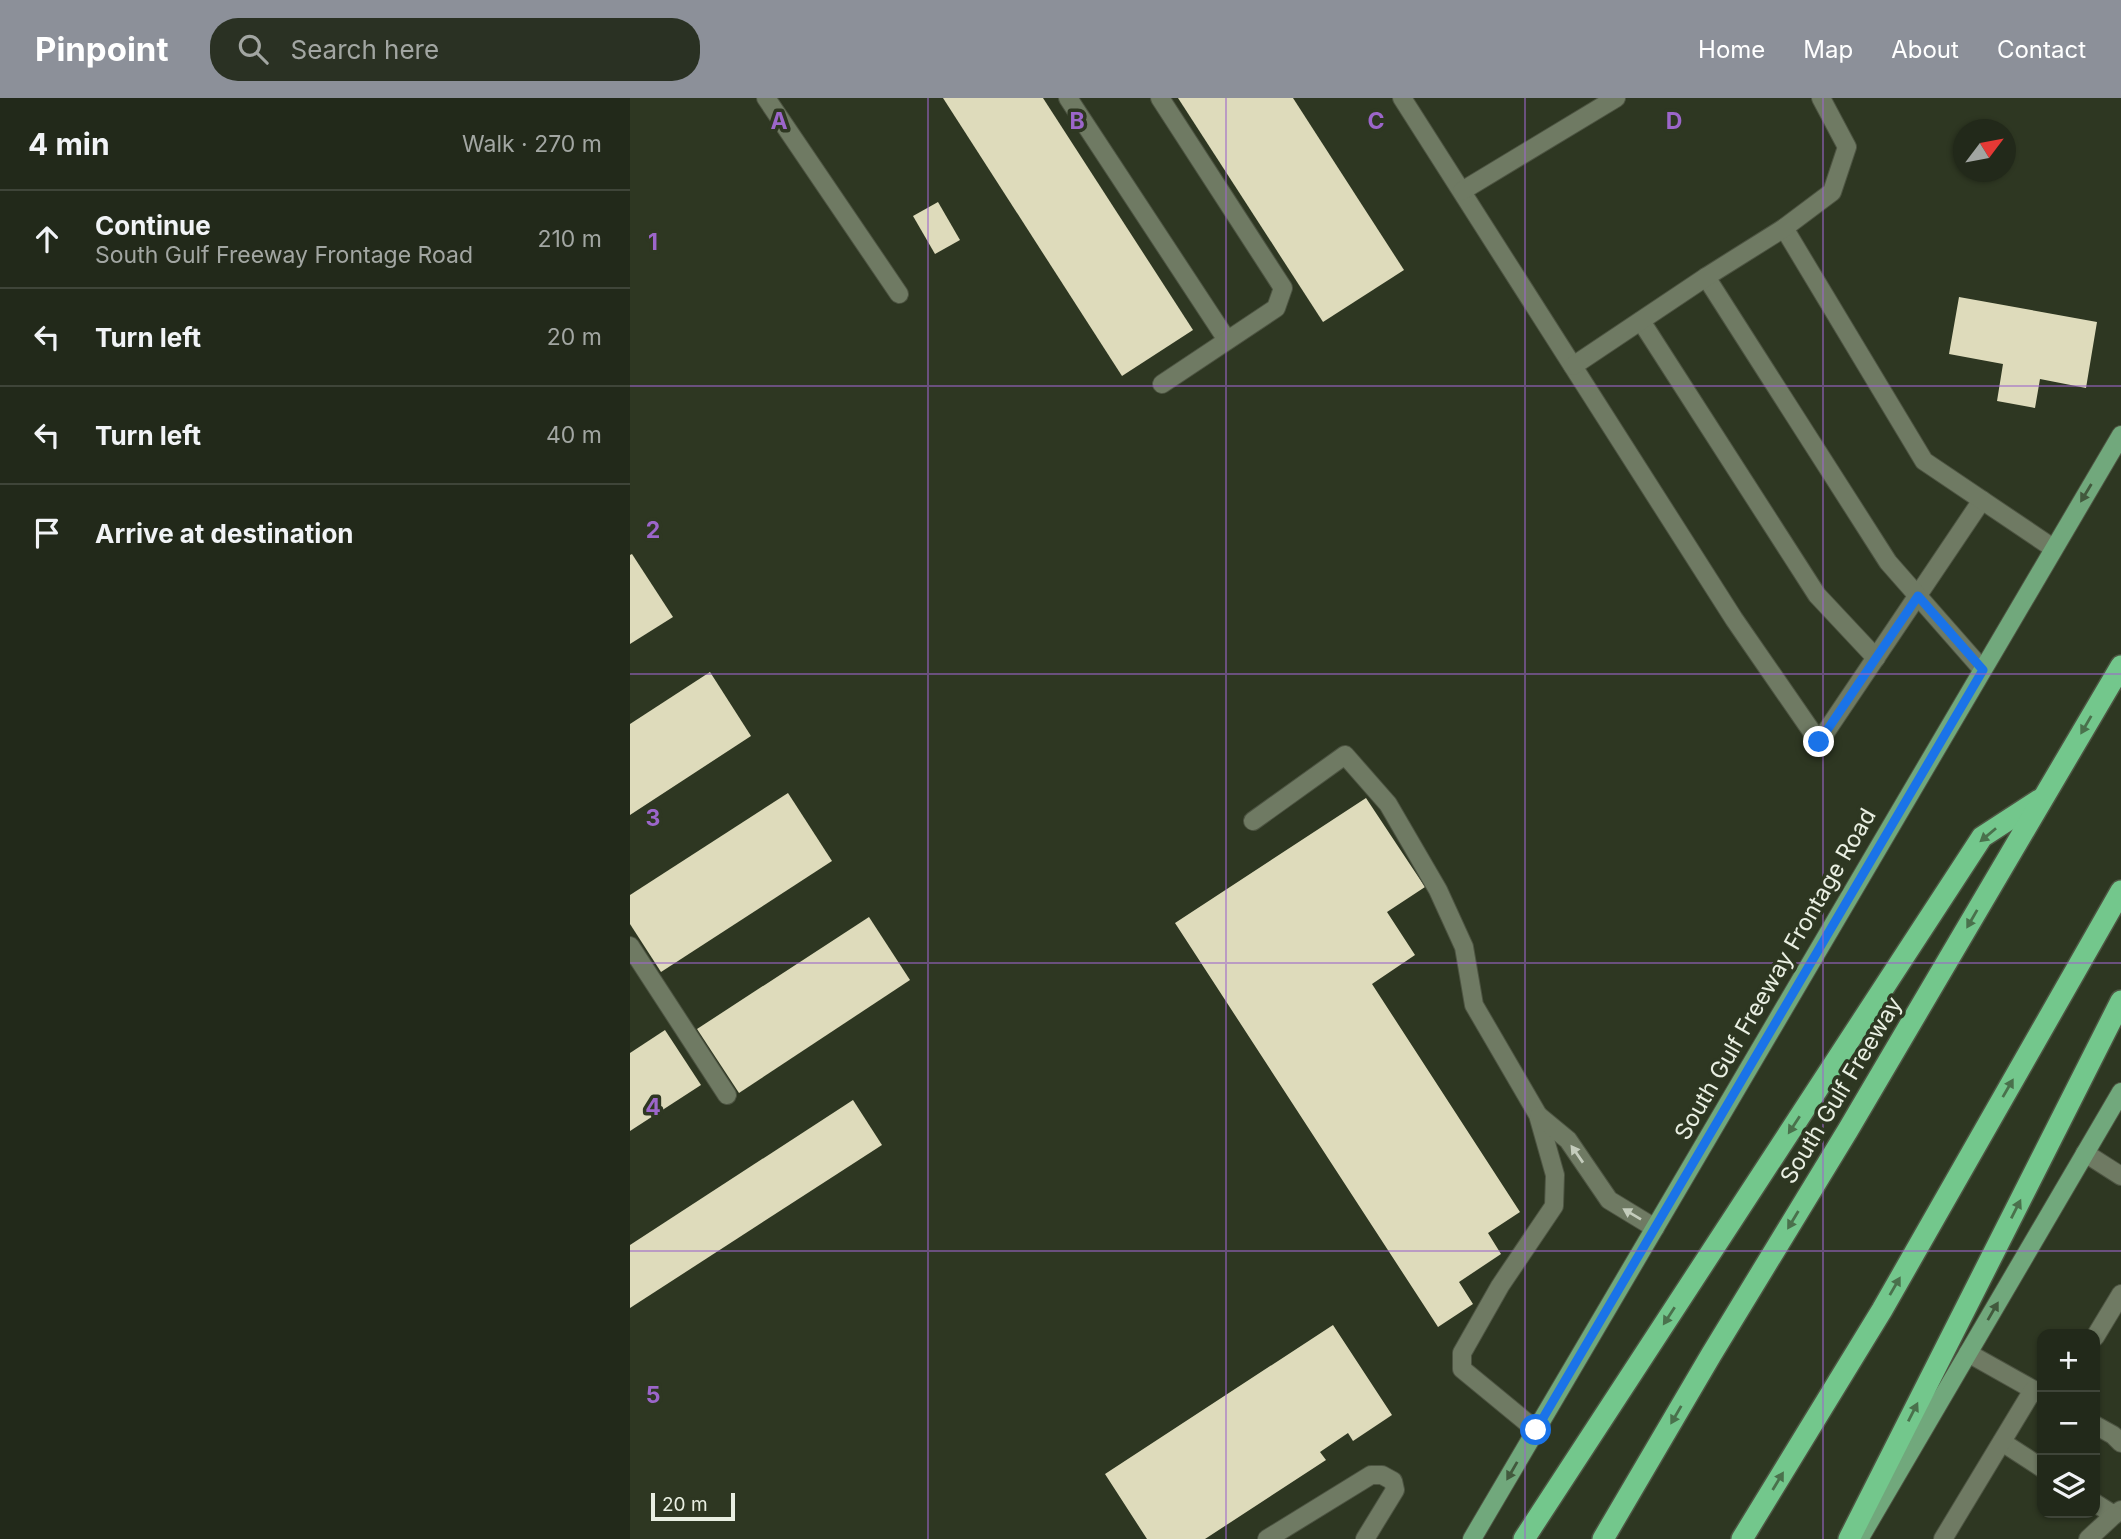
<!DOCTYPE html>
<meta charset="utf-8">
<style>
:root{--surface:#22291a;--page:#2a3123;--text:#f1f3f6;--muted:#a2a6a2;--line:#3f4539;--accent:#8c9099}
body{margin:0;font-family:Inter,sans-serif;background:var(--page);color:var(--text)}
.controls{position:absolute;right:21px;bottom:21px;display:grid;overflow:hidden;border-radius:14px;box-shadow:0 2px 5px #0004}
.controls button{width:63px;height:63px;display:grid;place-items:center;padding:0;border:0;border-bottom:2px solid var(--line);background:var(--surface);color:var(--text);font:35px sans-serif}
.compass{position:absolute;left:1323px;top:21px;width:63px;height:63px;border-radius:50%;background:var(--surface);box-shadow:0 2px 5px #0004;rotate:58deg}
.scale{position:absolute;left:21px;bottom:18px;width:84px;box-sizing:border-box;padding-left:7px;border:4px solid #e9efe2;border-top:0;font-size:19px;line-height:24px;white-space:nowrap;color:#e9efe2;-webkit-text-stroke:5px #2e3722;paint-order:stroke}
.stop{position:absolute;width:21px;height:21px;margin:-16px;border:5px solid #1a73e8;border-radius:50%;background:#fff}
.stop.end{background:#1a73e8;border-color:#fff;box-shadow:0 2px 7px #0008}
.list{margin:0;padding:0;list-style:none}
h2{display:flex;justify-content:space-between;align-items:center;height:91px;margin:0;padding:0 28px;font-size:30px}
h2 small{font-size:23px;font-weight:400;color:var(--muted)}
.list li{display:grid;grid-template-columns:46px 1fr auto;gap:21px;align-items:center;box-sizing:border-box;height:98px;padding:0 28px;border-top:2px solid var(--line)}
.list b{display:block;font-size:26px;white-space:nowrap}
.list p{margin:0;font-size:23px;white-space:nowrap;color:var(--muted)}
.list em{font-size:23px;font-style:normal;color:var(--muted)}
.icon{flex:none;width:38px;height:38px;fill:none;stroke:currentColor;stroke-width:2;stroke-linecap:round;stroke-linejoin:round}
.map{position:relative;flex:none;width:1491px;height:1441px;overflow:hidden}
header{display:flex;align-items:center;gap:42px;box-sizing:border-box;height:98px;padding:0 35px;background:var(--accent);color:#fff}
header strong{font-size:33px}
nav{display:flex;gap:38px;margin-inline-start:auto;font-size:24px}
.search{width:490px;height:63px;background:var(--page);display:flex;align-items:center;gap:18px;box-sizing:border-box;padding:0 24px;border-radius:28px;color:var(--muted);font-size:26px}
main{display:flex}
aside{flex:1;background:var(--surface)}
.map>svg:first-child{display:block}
</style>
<header>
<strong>Pinpoint</strong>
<div class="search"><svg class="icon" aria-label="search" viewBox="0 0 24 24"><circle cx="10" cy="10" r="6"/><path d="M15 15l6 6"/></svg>Search here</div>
<nav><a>Home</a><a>Map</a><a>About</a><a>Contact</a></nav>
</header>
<main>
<aside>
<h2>4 min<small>Walk · 270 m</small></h2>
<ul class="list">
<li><svg class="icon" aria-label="ahead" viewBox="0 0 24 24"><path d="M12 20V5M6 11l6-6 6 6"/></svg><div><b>Continue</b><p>South Gulf Freeway Frontage Road</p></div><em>210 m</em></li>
<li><svg class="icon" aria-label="left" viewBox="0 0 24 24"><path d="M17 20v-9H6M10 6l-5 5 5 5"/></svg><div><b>Turn left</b></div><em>20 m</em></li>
<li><svg class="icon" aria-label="left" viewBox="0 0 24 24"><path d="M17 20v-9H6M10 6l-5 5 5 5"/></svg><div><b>Turn left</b></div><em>40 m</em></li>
<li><svg class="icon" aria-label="arrive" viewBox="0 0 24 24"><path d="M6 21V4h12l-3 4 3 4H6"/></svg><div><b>Arrive at destination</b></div></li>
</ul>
</aside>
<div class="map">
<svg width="1491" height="1441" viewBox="0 0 1491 1441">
<rect width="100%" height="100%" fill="#2e3722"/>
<g fill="#dedbbb">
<polygon points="313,0 413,0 563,232 492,278"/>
<polygon points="548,0 663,0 774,172 693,224"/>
<polygon points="308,104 330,142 305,156 283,118"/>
<polygon points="1329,199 1467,224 1456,290 1410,281 1405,310 1367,303 1373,266 1319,256"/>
<polygon points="2,456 43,519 0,546 0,457"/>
<polygon points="80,574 121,638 0,717 0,626"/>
<polygon points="158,695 202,763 31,874 0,826 0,797"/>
<polygon points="736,700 795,789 757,814 785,857 742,886 890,1114 858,1135 871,1156 829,1184 843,1206 808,1229 545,825"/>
<polygon points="239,819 280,882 109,995 67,931"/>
<polygon points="35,932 71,987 0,1033 0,955"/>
<polygon points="223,1002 252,1047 0,1210 0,1147"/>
<polygon points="703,1227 762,1317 723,1343 718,1335 690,1354 696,1362 575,1441 517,1441 475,1376"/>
</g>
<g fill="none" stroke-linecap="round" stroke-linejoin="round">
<defs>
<g id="minor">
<polyline points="136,0 269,196"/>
<polyline points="438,0 597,242"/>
<polyline points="530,0 653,190 646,210 532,286"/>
<polyline points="772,0 1104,521 1189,644 1352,402"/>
<polyline points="832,93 986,0"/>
<polyline points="1154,130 1294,363 1423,450"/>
<polyline points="1076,179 1258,464 1352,571"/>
<polyline points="1011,223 1187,497 1246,560"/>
<polyline points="943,268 1076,179 1154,130 1202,94 1217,49 1191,0"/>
<polyline points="623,723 715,657 758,706 808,792 834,849 844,907 908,1017 925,1077 924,1108 870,1188 832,1255 832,1271 906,1332"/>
<polyline points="0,848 97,997"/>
<polyline points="909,1018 938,1042 979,1102 1025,1130"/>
<polyline points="1455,1055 1491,1078"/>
<polyline points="1465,1239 1491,1196"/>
<polyline points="1338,1255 1411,1296"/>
<polyline points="1465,1327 1483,1337 1491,1345"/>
<polyline points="1372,1344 1412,1370"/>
<polyline points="1465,1405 1484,1417 1491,1412"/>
<polyline points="637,1441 741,1377 752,1377 763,1383 765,1392 735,1441"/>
<polyline points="1313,1441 1403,1292"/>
<polyline points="1458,1441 1484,1417"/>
</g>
<g id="major">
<polyline points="1231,1438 1491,994"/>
<polyline points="842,1441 1491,337"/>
</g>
<g id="highway">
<polyline points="894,1441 1352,739 1409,702"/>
<polyline points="973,1441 1081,1257 1218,1032 1491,568"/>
<polyline points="1112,1441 1252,1212 1491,793"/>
<polyline points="1219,1441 1491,903"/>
</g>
</defs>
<use href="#minor" stroke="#4d5442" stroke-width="20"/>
<use href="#major" stroke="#4d5442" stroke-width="20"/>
<use href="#highway" stroke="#4d5442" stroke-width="24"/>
<use href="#minor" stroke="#6f7a63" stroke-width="18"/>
<use href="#major" stroke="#71a87c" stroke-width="18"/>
<use href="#highway" stroke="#73c78c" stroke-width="21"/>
</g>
<defs><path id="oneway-solid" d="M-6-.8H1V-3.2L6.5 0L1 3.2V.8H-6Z" transform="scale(1.75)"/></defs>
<g fill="#42593d">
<use href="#oneway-solid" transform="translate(1456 395) rotate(121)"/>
<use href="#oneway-solid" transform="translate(1363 1213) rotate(-60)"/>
<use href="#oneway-solid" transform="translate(882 1373) rotate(120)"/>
</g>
<g fill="#4a714c">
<use href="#oneway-solid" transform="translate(1456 627) rotate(120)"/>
<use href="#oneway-solid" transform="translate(1358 737) rotate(140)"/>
<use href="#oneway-solid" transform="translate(1342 821) rotate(120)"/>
<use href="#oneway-solid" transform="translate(1378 990) rotate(-60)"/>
<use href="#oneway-solid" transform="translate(1164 1027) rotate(123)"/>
<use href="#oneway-solid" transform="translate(1386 1111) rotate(-63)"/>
<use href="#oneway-solid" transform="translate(1163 1122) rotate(121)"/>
<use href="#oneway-solid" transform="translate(1265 1188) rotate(-60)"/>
<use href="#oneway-solid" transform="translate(1039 1218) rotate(123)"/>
<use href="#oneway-solid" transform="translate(1283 1314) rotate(-63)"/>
<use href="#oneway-solid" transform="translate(1046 1317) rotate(120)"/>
<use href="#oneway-solid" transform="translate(1148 1383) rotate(-59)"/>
</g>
<g fill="#c4ccbc">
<use href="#oneway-solid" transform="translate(947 1056) rotate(-125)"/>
<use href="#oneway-solid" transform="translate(1002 1116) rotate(-149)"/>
</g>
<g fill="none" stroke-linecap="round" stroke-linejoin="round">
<polyline stroke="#1a73e8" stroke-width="9" points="906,1332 1353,572 1288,498 1189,644"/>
</g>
<path fill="none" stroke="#9c66ca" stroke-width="2" stroke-opacity="0.55" d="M298,0V1441M596,0V1441M895,0V1441M1193,0V1441M0,288H1491M0,576H1491M0,865H1491M0,1153H1491"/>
<g text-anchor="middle" stroke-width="7" stroke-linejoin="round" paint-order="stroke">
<g font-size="23" fill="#e9efe2" stroke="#2e3722">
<text transform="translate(1145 876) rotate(-60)" y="8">South Gulf Freeway Frontage Road</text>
<text transform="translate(1211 992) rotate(-59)" y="8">South Gulf Freeway</text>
</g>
</g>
<g font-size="23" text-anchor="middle" font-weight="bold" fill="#9c66ca" stroke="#2e3722" stroke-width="7" stroke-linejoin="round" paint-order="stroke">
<text x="149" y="31">A</text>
<text x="447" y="31">B</text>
<text x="746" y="31">C</text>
<text x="1044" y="31">D</text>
<text x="23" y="152">1</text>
<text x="23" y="440">2</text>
<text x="23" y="728">3</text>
<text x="23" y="1017">4</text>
<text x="23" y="1305">5</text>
</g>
</svg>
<div class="controls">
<button>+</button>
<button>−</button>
<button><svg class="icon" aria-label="layers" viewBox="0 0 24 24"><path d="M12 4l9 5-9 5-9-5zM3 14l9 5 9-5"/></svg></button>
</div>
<svg class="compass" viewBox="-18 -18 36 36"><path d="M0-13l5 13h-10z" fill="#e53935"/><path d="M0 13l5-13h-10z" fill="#a2a6a2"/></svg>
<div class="scale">20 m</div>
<div class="stop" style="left:906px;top:1332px"></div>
<div class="stop end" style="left:1189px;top:644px"></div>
</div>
</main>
